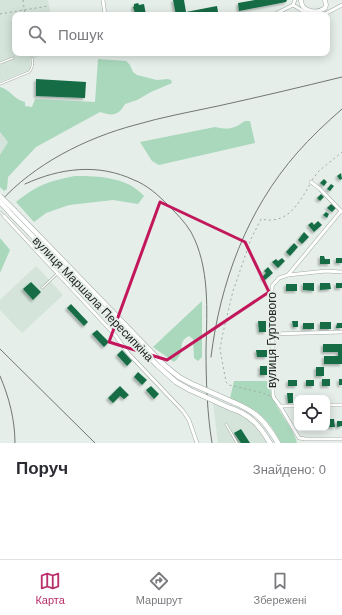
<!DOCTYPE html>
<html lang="uk">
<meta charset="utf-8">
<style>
:root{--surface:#fff;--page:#f7f7f7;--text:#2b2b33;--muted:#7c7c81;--line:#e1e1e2;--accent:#b92f69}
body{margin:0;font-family:Helvetica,sans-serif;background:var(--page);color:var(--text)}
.controls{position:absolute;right:12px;bottom:12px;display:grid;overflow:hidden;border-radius:8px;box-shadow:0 2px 10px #0003}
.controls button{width:36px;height:36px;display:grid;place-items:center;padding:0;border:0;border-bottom:1px solid var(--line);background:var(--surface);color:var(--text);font:20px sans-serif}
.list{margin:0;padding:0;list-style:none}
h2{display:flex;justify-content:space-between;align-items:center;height:52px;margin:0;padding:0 16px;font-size:17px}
h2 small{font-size:13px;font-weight:400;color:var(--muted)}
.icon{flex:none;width:22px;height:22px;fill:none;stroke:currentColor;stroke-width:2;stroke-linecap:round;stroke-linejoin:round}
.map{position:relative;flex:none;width:342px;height:443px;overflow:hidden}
.search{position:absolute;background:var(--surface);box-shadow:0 2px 10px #0003;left:12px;right:12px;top:12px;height:44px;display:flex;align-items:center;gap:10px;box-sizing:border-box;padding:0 14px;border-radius:8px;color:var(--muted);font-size:15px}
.sheet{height:116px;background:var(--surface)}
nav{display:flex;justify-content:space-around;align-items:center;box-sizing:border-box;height:56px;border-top:1px solid var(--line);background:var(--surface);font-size:11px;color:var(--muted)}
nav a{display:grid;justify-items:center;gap:2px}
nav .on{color:var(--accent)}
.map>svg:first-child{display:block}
</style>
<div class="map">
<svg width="342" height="443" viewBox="0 0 342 443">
<defs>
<filter id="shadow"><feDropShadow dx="-2" dy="2" stdDeviation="1" flood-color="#0004"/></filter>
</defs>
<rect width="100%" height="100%" fill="#e5eee9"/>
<g fill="#d4e4da">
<polygon points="0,0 48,0 51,15 69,13 69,15 15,15 15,53 47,53 30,60 31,69 0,82"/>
<polygon points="0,132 8,142 0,155"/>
<polygon points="36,266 63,295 22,333 0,310 0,300"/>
<polygon points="213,403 246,418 256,427 267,443 218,443"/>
</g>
<g fill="#a9d8bc">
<path d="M98,59L126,61L130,65L133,72L137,75L157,80L168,79L171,80L172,83L151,92L137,100L125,104C118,116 113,116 100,112L36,147L8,177L7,189L4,191L0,187V155L8,142L0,132V87C10,89 14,100 25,102V106L32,107L35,99L95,102Z"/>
<path d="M245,121H250L255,143L159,165L152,161L140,142L215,127C230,130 233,129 245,121Z"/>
<path d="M75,176C99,176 127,177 144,196L138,204L113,200L69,205L46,213L34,222L16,202C39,184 47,182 75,176Z"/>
<polygon points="0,238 10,250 0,273"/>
<path d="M202,301V357L198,361L194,358L193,339L189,336C175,343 188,351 174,362L153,347Z"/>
<path d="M234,381H269C270,400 282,413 291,429C293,433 296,438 297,443H281C266,416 258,410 230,398Z"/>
</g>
<g fill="#136c45" filter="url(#shadow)">
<polygon points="173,0 184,0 186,12 217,6 218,12 202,15 176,15"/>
<polygon points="255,0 287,0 286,2 239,11 238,3"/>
<polygon points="138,3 139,5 144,4 146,15 133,15 132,14 135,13 133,7 134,7 134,4"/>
<polygon points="36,79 86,82 85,98 36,96"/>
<polygon points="341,173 342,179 340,180 337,176"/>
<polygon points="324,179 327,182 324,186 320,183"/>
<polygon points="331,184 334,186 330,191 327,189"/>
<polygon points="321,194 324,197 320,201 317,198"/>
<polygon points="331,204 336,208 332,212 327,208"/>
<polygon points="326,212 329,214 327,218 323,215"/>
<polygon points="318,221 322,225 314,232 308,225 312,222 314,225"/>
<polygon points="304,232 309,237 302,244 298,240"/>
<polygon points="294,243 298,247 290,256 286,252"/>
<polygon points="320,256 324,256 325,259 330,259 330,264 320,264"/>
<polygon points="282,258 285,261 278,268 272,262 276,259 278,261"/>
<rect x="336" y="258" width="6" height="5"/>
<polygon points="268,267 273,273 265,280 262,277 266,273 264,271"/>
<polygon points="31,282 41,292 33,300 23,289"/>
<polygon points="303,283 314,283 314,291 303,290"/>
<polygon points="320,283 330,283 331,289 320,290"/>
<rect x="336" y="283" width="6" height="5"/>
<rect x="286" y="284" width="11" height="7"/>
<polygon points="71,304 88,322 84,326 67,308"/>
<polygon points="258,321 266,321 266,332 259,332"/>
<polygon points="292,321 298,321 298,327 293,327"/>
<rect x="320" y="322" width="11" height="7"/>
<rect x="303" y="323" width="11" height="6"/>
<polygon points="337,323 342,323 342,328 336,328"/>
<polygon points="97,330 109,342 104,347 92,334"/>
<polygon points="323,344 342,344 342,364 324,364 324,356 338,356 338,352 323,352"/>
<polygon points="122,350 132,361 127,366 117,355"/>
<polygon points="256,350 267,350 267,357 257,357"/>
<rect x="260" y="366" width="7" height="9"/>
<rect x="316" y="367" width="8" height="9"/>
<polygon points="138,372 147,380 142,385 134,377"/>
<rect x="322" y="379" width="8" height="7"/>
<rect x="339" y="379" width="3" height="6"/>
<rect x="288" y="380" width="9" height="6"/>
<rect x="306" y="380" width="8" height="6"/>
<polygon points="120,386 129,395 124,399 120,396 113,403 108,398"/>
<polygon points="151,386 159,394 154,399 146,390"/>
<polygon points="287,393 293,393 293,403 288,403"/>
<polygon points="327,419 334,419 335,427 327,427"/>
<polygon points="337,421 342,421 342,426 337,427"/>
<polygon points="241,429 250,443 241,443 234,433"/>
</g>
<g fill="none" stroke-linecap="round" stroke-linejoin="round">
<defs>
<g id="service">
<polyline points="0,63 13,58"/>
<path d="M0,84L29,72C33,68 33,63 32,58"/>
<polyline points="0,212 4,216"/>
<polyline points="42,288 57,274"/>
<polyline points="226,424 237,443"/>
</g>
<g id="minor">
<polyline points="103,0 105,15"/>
<polyline points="293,5 308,14 315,15"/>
<polyline points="273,15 293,5 295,0"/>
<polyline points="323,15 342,5"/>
<polyline points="311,182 320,189 342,212"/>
<polyline points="4,216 115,335 128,353 183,411 189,420 197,443"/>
<polyline points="288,275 326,271 342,272"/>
<polyline points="273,334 342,332"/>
<polyline points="327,405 342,405"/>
<polyline points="280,406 299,438 306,439 342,439"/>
<polyline points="297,406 280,406 274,398 273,395 272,286 279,278 288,275 341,211"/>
</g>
<path id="tertiary" d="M301,0C301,12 317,14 325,8L326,5L325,0"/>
<g id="secondary">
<polyline points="15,211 163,364 179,377 190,383"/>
<polyline points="11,214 158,366 176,382 190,390"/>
<path d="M233,402C257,412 265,421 278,443"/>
<path d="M230,408C250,414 260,426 270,443"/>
</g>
</defs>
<use href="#service" stroke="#a2aba5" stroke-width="2.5"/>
<use href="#minor" stroke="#a2aba5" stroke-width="4"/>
<use href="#tertiary" stroke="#a2aba5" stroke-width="5"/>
<use href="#secondary" stroke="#a2aba5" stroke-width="5.5"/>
<g stroke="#a2a9a5" stroke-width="1" stroke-dasharray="2 3" stroke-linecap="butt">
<polyline points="23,0 25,15"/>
<polyline points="0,14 48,6"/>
<polyline points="312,180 319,171 342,152"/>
<path d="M270,396L263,393L229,385L226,382L220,349L222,337L233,291L251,239L261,219C287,225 299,204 310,184"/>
</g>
<use href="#service" stroke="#fff" stroke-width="1.5"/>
<use href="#minor" stroke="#fff" stroke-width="3"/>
<use href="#tertiary" stroke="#fff" stroke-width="4"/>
<use href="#secondary" stroke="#fff" stroke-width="4.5"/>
<g stroke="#717773" stroke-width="1">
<path d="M25,184C60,168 98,163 134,180C147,185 158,195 168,205C176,213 185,222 191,232C210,267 207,311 206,349C206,379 207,413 212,443"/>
<path d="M0,202C34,164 86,138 135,125C162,117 190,112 218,106C259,97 301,87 342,77"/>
<polyline points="0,349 95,443"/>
<path d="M211,357C220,283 247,210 297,153C311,137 326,123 342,109"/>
<path d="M0,376C9,397 15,420 15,443"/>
</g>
<defs>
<g id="secondary-bridge">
<polyline points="0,196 15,211"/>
<polyline points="0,202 11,214"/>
<polyline points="190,383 233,402"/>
<polyline points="190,390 230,408"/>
</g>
</defs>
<use href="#secondary-bridge" stroke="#a2aba5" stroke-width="5.5" stroke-linecap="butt"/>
<use href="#secondary-bridge" stroke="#fff" stroke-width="4.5"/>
</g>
<path fill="none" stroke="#c2185b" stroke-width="3" stroke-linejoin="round" d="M160,202L245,242L269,292L167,360L109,342Z"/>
<g text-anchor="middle" stroke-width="4" stroke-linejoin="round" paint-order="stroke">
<g font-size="12" fill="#222623" stroke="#e5eee9">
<text transform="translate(93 299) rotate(46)" y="4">вулиця Маршала Пересипкіна</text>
<text transform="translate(272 340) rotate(-90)" y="4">вулиця Гуртового</text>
</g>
</g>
</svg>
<div class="controls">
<button><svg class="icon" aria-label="locate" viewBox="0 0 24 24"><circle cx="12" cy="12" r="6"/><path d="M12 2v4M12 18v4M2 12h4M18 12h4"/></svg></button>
</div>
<div class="search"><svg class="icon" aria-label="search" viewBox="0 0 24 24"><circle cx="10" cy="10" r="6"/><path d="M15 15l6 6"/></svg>Пошук</div>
</div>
<section class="sheet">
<h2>Поруч<small>Знайдено: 0</small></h2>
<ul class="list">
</ul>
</section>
<nav>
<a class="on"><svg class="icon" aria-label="map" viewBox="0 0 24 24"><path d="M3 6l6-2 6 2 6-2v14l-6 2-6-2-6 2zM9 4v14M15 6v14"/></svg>Карта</a>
<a><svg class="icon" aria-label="directions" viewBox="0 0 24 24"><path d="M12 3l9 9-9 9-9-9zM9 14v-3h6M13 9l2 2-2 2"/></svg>Маршрут</a>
<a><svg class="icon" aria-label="saved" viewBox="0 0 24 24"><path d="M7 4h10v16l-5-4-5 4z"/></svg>Збережені</a>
</nav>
